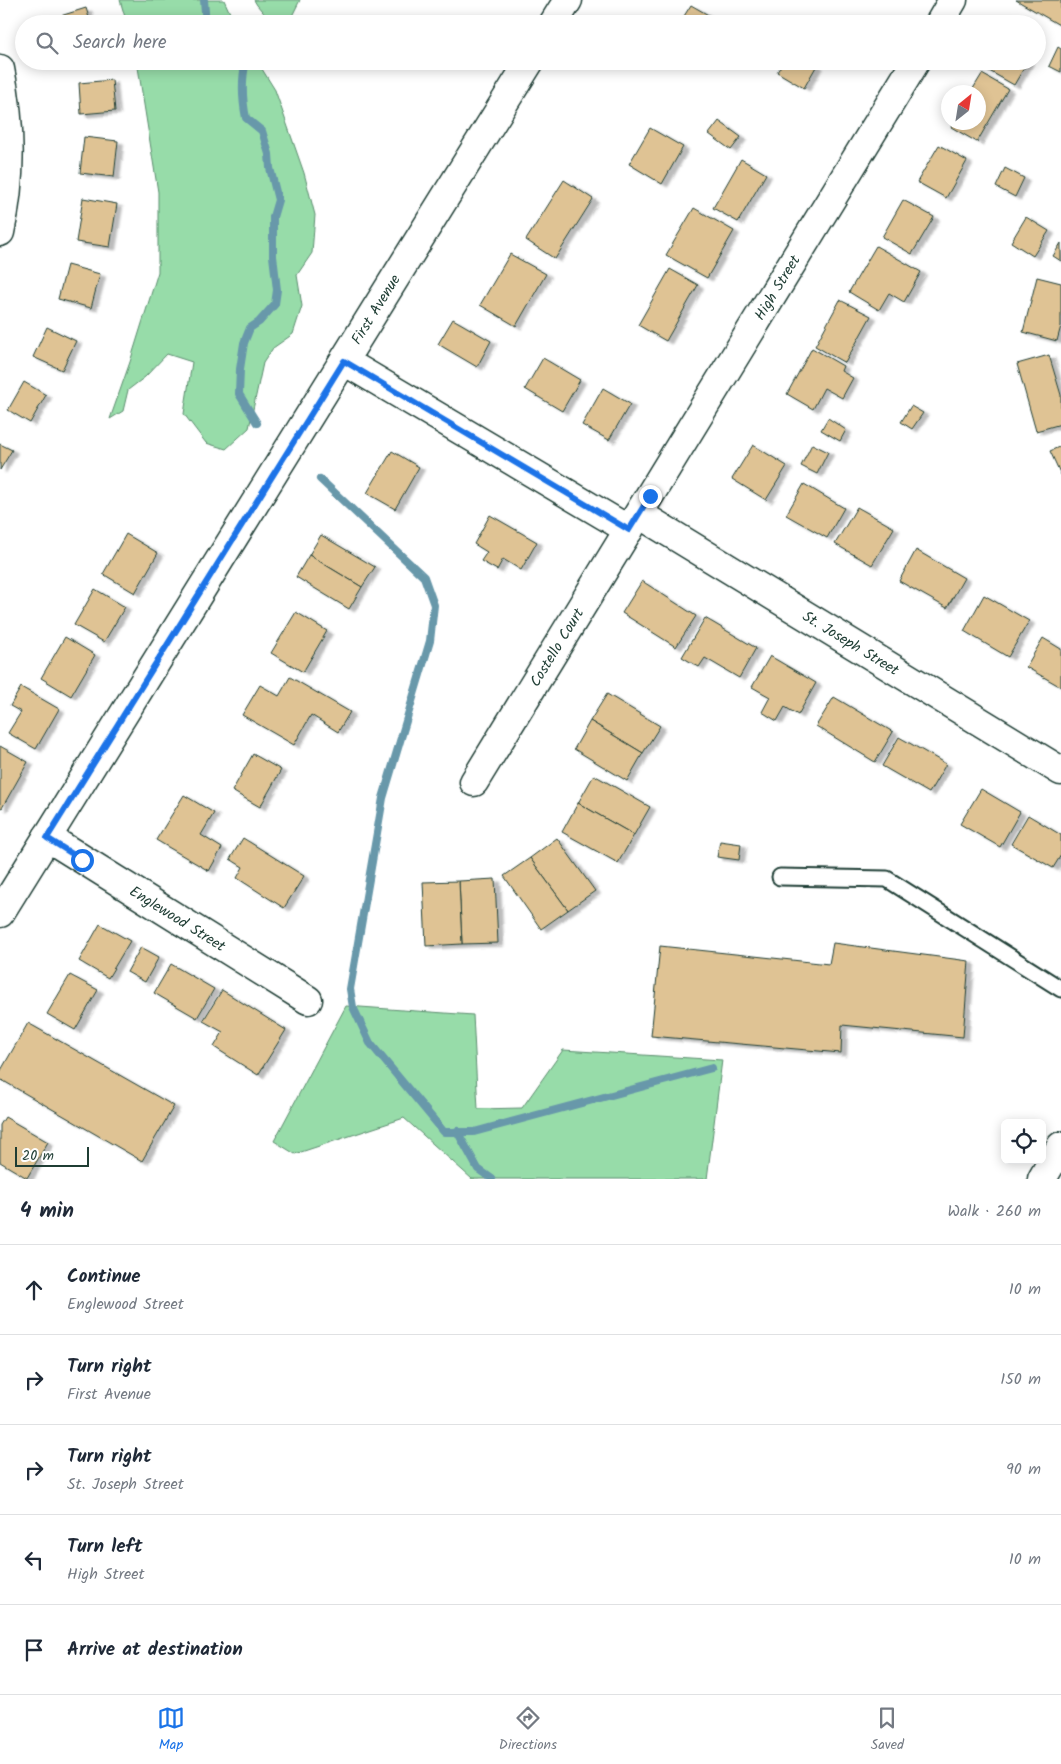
<!DOCTYPE html>
<meta charset="utf-8">
<style>
:root{--surface:#fff;--page:#f2f2f3;--text:#1f2937;--muted:#747a83;--line:#e0e1e3;--accent:#1a73e8}
body{margin:0;font-family:Kalam,sans-serif;background:var(--page);color:var(--text)}
.controls{position:absolute;right:15px;bottom:15px;display:grid;overflow:hidden;border-radius:8px;box-shadow:0 2px 12px #0003}
.controls button{width:45px;height:45px;display:grid;place-items:center;padding:0;border:0;border-bottom:1px solid var(--line);background:var(--surface);color:var(--text);font:25px sans-serif}
.compass{position:absolute;left:941px;top:85px;width:45px;height:45px;border-radius:50%;background:var(--surface);box-shadow:0 2px 12px #0003;rotate:30deg}
.scale{position:absolute;left:15px;bottom:12px;width:74px;box-sizing:border-box;padding-left:5px;border:2px solid #1f3d34;border-top:0;font-size:14px;line-height:18px;white-space:nowrap;color:#1f3d34;-webkit-text-stroke:4px #fff;paint-order:stroke}
.stop{position:absolute;width:15px;height:15px;margin:-11px;border:4px solid #1a73e8;border-radius:50%;background:#fff}
.stop.end{background:#1a73e8;border-color:#fff;box-shadow:0 1px 5px #0008}
.list{margin:0;padding:0;list-style:none}
h2{display:flex;justify-content:space-between;align-items:center;height:65px;margin:0;padding:0 20px;font-size:21px}
h2 small{font-size:16px;font-weight:400;color:var(--muted)}
.list li{display:grid;grid-template-columns:32px 1fr auto;gap:15px;align-items:center;box-sizing:border-box;height:90px;padding:0 20px;border-top:1px solid var(--line)}
.list b{display:block;font-size:19px;white-space:nowrap}
.list p{margin:0;font-size:16px;white-space:nowrap;color:var(--muted)}
.list em{font-size:16px;font-style:normal;color:var(--muted)}
.icon{flex:none;width:28px;height:28px;fill:none;stroke:currentColor;stroke-width:2;stroke-linecap:round;stroke-linejoin:round}
.map{position:relative;flex:none;width:1061px;height:1179px;overflow:hidden}
.search{position:absolute;background:var(--surface);box-shadow:0 2px 12px #0003;left:15px;right:15px;top:15px;height:55px;display:flex;align-items:center;gap:12px;box-sizing:border-box;padding:0 18px;border-radius:28px;color:var(--muted);font-size:19px}
.sheet{height:515px;background:var(--surface)}
nav{display:flex;justify-content:space-around;align-items:center;box-sizing:border-box;height:70px;border-top:1px solid var(--line);background:var(--surface);font-size:14px;color:var(--muted)}
nav a{display:grid;justify-items:center;gap:2px}
nav .on{color:var(--accent)}
.map>svg:first-child{display:block}
</style>
<div class="map">
<svg width="1061" height="1179" viewBox="0 0 1061 1179">
<defs>
<filter id="shadow"><feDropShadow dx="5.5" dy="3" stdDeviation="1" flood-color="#0004"/></filter>
</defs>
<rect width="100%" height="100%" fill="#fff"/>
<filter id="ink" filterUnits="userSpaceOnUse"><feTurbulence type="fractalNoise" baseFrequency=".02" numOctaves="2"/><feDisplacementMap in="SourceGraphic" scale="10" xChannelSelector="R" yChannelSelector="G"/><feConvolveMatrix kernelMatrix="1 2 1 2 8 2 1 2 1" color-interpolation-filters="sRGB"/></filter>
<g filter="url(#ink)">
<g fill="#97dca9" stroke="#5b8c6e">
<polygon points="120,0 224,0 235,24 127,24"/>
<polygon points="254,0 300,0 291,18 272,23 257,5"/>
<polygon points="137,61 257,61 275,90 304,173 315,215 312,253 297,275 302,306 293,334 273,348 263,363 249,428 226,449 206,443 184,414 192,362 167,354 145,377 128,390 123,411 110,419 130,362 158,272 158,192"/>
<polygon points="346,1006 473,1015 478,1109 522,1108 563,1050 722,1060 707,1179 472,1179 404,1118 295,1154 274,1141"/>
</g>
<g fill="none" stroke-linecap="round" stroke-linejoin="round">
<g stroke="#6798aa" stroke-width="8">
<polyline points="204,0 206,24"/>
<path d="M246,61C241,81 242,98 246,118L262,131L269,154L270,168L278,200L273,217V256L277,290L275,304L259,322L250,328L244,343L240,369L239,394L257,423"/>
<polyline points="320,479 424,577 434,605 430,641 383,798 350,989 353,1007 370,1043 444,1132 474,1132 712,1068"/>
<polyline points="457,1131 478,1169 492,1179"/>
</g>
</g>
<g fill="#dfc394" stroke="#1f3d34" filter="url(#shadow)">
<polygon points="1016,0 1061,0 1061,26"/>
<polygon points="691,5 724,24 679,24"/>
<polygon points="86,8 91,24 59,24 57,17"/>
<polygon points="1058,47 1061,49 1061,72 1049,66"/>
<polygon points="784,61 810,61 817,65 804,88 777,72"/>
<polygon points="988,61 1028,61 1014,85 984,68"/>
<polygon points="982,74 1008,89 977,142 951,127 954,122 978,122 978,92 971,92"/>
<polygon points="112,80 115,111 81,114 79,83"/>
<polygon points="719,121 741,137 731,150 709,134"/>
<polygon points="650,128 683,147 662,184 629,164"/>
<polygon points="84,137 118,141 114,177 80,173"/>
<polygon points="939,145 967,161 946,198 917,182"/>
<polygon points="741,159 766,174 738,222 713,208"/>
<polygon points="1005,168 1024,178 1015,197 996,187"/>
<polygon points="564,180 593,199 555,259 526,240"/>
<polygon points="83,198 117,204 110,247 76,242"/>
<polygon points="903,200 934,217 912,254 882,237"/>
<polygon points="694,208 734,231 707,278 666,255"/>
<polygon points="1026,217 1049,231 1033,256 1011,242"/>
<polygon points="1061,243 1061,261 1053,256"/>
<polygon points="876,246 921,272 904,302 889,293 879,310 849,292"/>
<polygon points="510,254 546,274 516,326 480,305"/>
<polygon points="67,265 100,274 91,308 58,299"/>
<polygon points="670,269 698,285 666,341 638,325"/>
<polygon points="1037,277 1061,283 1061,326 1057,341 1023,332"/>
<polygon points="840,300 871,316 845,363 815,346"/>
<polygon points="453,319 491,341 477,367 438,344"/>
<polygon points="47,327 76,341 62,370 33,357"/>
<polygon points="812,348 843,366 841,371 853,378 842,398 824,388 813,409 787,394"/>
<polygon points="1049,355 1061,395 1061,424 1036,431 1017,364"/>
<polygon points="543,358 580,380 562,411 525,389"/>
<polygon points="24,382 46,395 30,423 8,410"/>
<polygon points="603,388 630,404 609,440 582,425"/>
<polygon points="911,406 923,413 912,429 901,422"/>
<polygon points="828,418 846,430 840,441 821,430"/>
<polygon points="0,444 12,450 0,470"/>
<polygon points="812,444 828,452 817,474 801,466"/>
<polygon points="753,445 787,466 766,500 732,479"/>
<polygon points="1061,446 1061,475 1050,451"/>
<polygon points="392,451 419,467 395,509 367,493"/>
<polygon points="804,484 844,508 827,538 786,515"/>
<polygon points="857,507 894,528 872,565 835,544"/>
<polygon points="490,515 537,542 521,570 503,559 497,570 481,561 487,552 474,544"/>
<polygon points="126,534 158,553 135,593 103,574"/>
<polygon points="321,535 375,567 362,587 309,555"/>
<polygon points="916,550 964,578 947,608 899,581"/>
<polygon points="309,555 362,587 349,609 296,577"/>
<polygon points="642,581 696,616 676,647 622,613"/>
<polygon points="95,589 125,607 104,642 74,625"/>
<polygon points="984,595 1029,621 1008,657 964,631"/>
<polygon points="296,612 327,631 303,672 271,653"/>
<polygon points="705,618 756,648 739,678 705,658 699,667 682,657"/>
<polygon points="65,637 95,655 71,696 41,678"/>
<polygon points="1043,638 1061,649 1061,687 1026,667"/>
<polygon points="770,656 816,683 798,715 785,707 777,721 762,712 770,697 752,687"/>
<polygon points="290,677 350,712 338,732 311,715 294,745 242,715 260,685 279,696"/>
<polygon points="21,687 59,709 36,749 8,733 21,712 10,706"/>
<polygon points="607,694 660,726 643,753 590,721"/>
<polygon points="834,697 893,732 875,762 816,726"/>
<polygon points="590,721 643,753 627,781 574,749"/>
<polygon points="899,737 946,764 929,793 882,766"/>
<polygon points="0,746 28,762 2,808 0,807"/>
<polygon points="253,754 281,770 260,807 232,791"/>
<polygon points="594,775 650,807 634,835 578,803"/>
<polygon points="981,789 1020,812 1000,847 960,824"/>
<polygon points="184,795 214,813 201,835 222,848 209,871 156,840"/>
<polygon points="578,803 634,835 618,863 562,832"/>
<polygon points="1028,815 1061,835 1061,855 1053,868 1011,844"/>
<polygon points="243,838 304,876 284,908 237,878 243,867 230,859"/>
<polygon points="557,838 595,891 568,910 530,858"/>
<polygon points="720,841 741,844 739,860 717,857"/>
<polygon points="530,858 568,910 541,929 504,876"/>
<polygon points="495,879 498,943 462,944 459,881"/>
<polygon points="459,881 462,944 426,946 423,882"/>
<polygon points="100,924 130,941 108,978 79,961"/>
<polygon points="833,943 969,961 963,1037 842,1025 841,1053 651,1036 660,946 829,964"/>
<polygon points="141,947 159,957 145,982 127,972"/>
<polygon points="171,964 214,989 197,1018 154,993"/>
<polygon points="70,975 98,990 75,1030 47,1014"/>
<polygon points="222,990 286,1030 258,1075 214,1047 223,1032 203,1021"/>
<polygon points="28,1023 174,1106 142,1161 0,1079 0,1072"/>
<polygon points="5,1117 48,1142 27,1178 0,1162 0,1125"/>
</g>
<g fill="none" stroke-linecap="round" stroke-linejoin="round">
<defs>
<polyline id="service" points="780,877 887,879 1061,989"/>
<g id="minor">
<polyline points="939,24 953,0"/>
<path d="M0,69C11,122 12,180 0,232"/>
<polyline points="344,361 629,530"/>
<path id="s1" d="M639,514L1061,771"/>
<path id="s2" d="M474,782L916,61"/>
<path id="s3" d="M47,837L308,1000"/>
<polyline points="1042,1179 1061,1146"/>
</g>
<g id="secondary">
<polyline points="553,24 568,0"/>
<path id="s4" d="M0,913L530,61"/>
</g>
</defs>
<use href="#service" stroke="#1f3d34" stroke-width="19"/>
<use href="#minor" stroke="#1f3d34" stroke-width="31"/>
<use href="#secondary" stroke="#1f3d34" stroke-width="31"/>
<use href="#service" stroke="#fff" stroke-width="15"/>
<use href="#minor" stroke="#fff" stroke-width="28"/>
<use href="#secondary" stroke="#fff" stroke-width="28"/>
</g>
</g>
<g fill="none" stroke-linecap="round" stroke-linejoin="round" filter="url(#ink)">
<polyline stroke="#1a73e8" stroke-width="6" points="82,860 47,838 344,361 629,530 650,496"/>
</g>
<g text-anchor="middle" stroke-width="5" stroke-linejoin="round" paint-order="stroke">
<g font-size="15" fill="#1f3d34" stroke="#fff">
<text dy="5" stroke="none"><textPath href="#s2" startOffset="580">High Street</textPath></text>
<text dy="5" stroke="none"><textPath href="#s4" startOffset="711">First Avenue</textPath></text>
<text dy="5" stroke="none"><textPath href="#s1" startOffset="248">St. Joseph Street</textPath></text>
<text dy="5" stroke="none"><textPath href="#s2" startOffset="158">Costello Court</textPath></text>
<text dy="5" stroke="none"><textPath href="#s3" startOffset="154">Englewood Street</textPath></text>
</g>
</g>
</svg>
<div class="controls">
<button><svg class="icon" aria-label="locate" viewBox="0 0 24 24"><circle cx="12" cy="12" r="6"/><path d="M12 2v4M12 18v4M2 12h4M18 12h4"/></svg></button>
</div>
<svg class="compass" viewBox="-18 -18 36 36"><path d="M0-13l5 13h-10z" fill="#e53935"/><path d="M0 13l5-13h-10z" fill="#747a83"/></svg>
<div class="scale">20 m</div>
<div class="stop" style="left:82px;top:860px"></div>
<div class="stop end" style="left:650px;top:496px"></div>
<div class="search"><svg class="icon" aria-label="search" viewBox="0 0 24 24"><circle cx="10" cy="10" r="6"/><path d="M15 15l6 6"/></svg>Search here</div>
</div>
<section class="sheet">
<h2>4 min<small>Walk · 260 m</small></h2>
<ul class="list">
<li><svg class="icon" aria-label="ahead" viewBox="0 0 24 24"><path d="M12 20V5M6 11l6-6 6 6"/></svg><div><b>Continue</b><p>Englewood Street</p></div><em>10 m</em></li>
<li><svg class="icon" aria-label="right" viewBox="0 0 24 24"><path d="M7 20v-9h11M14 6l5 5-5 5"/></svg><div><b>Turn right</b><p>First Avenue</p></div><em>150 m</em></li>
<li><svg class="icon" aria-label="right" viewBox="0 0 24 24"><path d="M7 20v-9h11M14 6l5 5-5 5"/></svg><div><b>Turn right</b><p>St. Joseph Street</p></div><em>90 m</em></li>
<li><svg class="icon" aria-label="left" viewBox="0 0 24 24"><path d="M17 20v-9H6M10 6l-5 5 5 5"/></svg><div><b>Turn left</b><p>High Street</p></div><em>10 m</em></li>
<li><svg class="icon" aria-label="arrive" viewBox="0 0 24 24"><path d="M6 21V4h12l-3 4 3 4H6"/></svg><div><b>Arrive at destination</b></div></li>
</ul>
</section>
<nav>
<a class="on"><svg class="icon" aria-label="map" viewBox="0 0 24 24"><path d="M3 6l6-2 6 2 6-2v14l-6 2-6-2-6 2zM9 4v14M15 6v14"/></svg>Map</a>
<a><svg class="icon" aria-label="directions" viewBox="0 0 24 24"><path d="M12 3l9 9-9 9-9-9zM9 14v-3h6M13 9l2 2-2 2"/></svg>Directions</a>
<a><svg class="icon" aria-label="saved" viewBox="0 0 24 24"><path d="M7 4h10v16l-5-4-5 4z"/></svg>Saved</a>
</nav>
